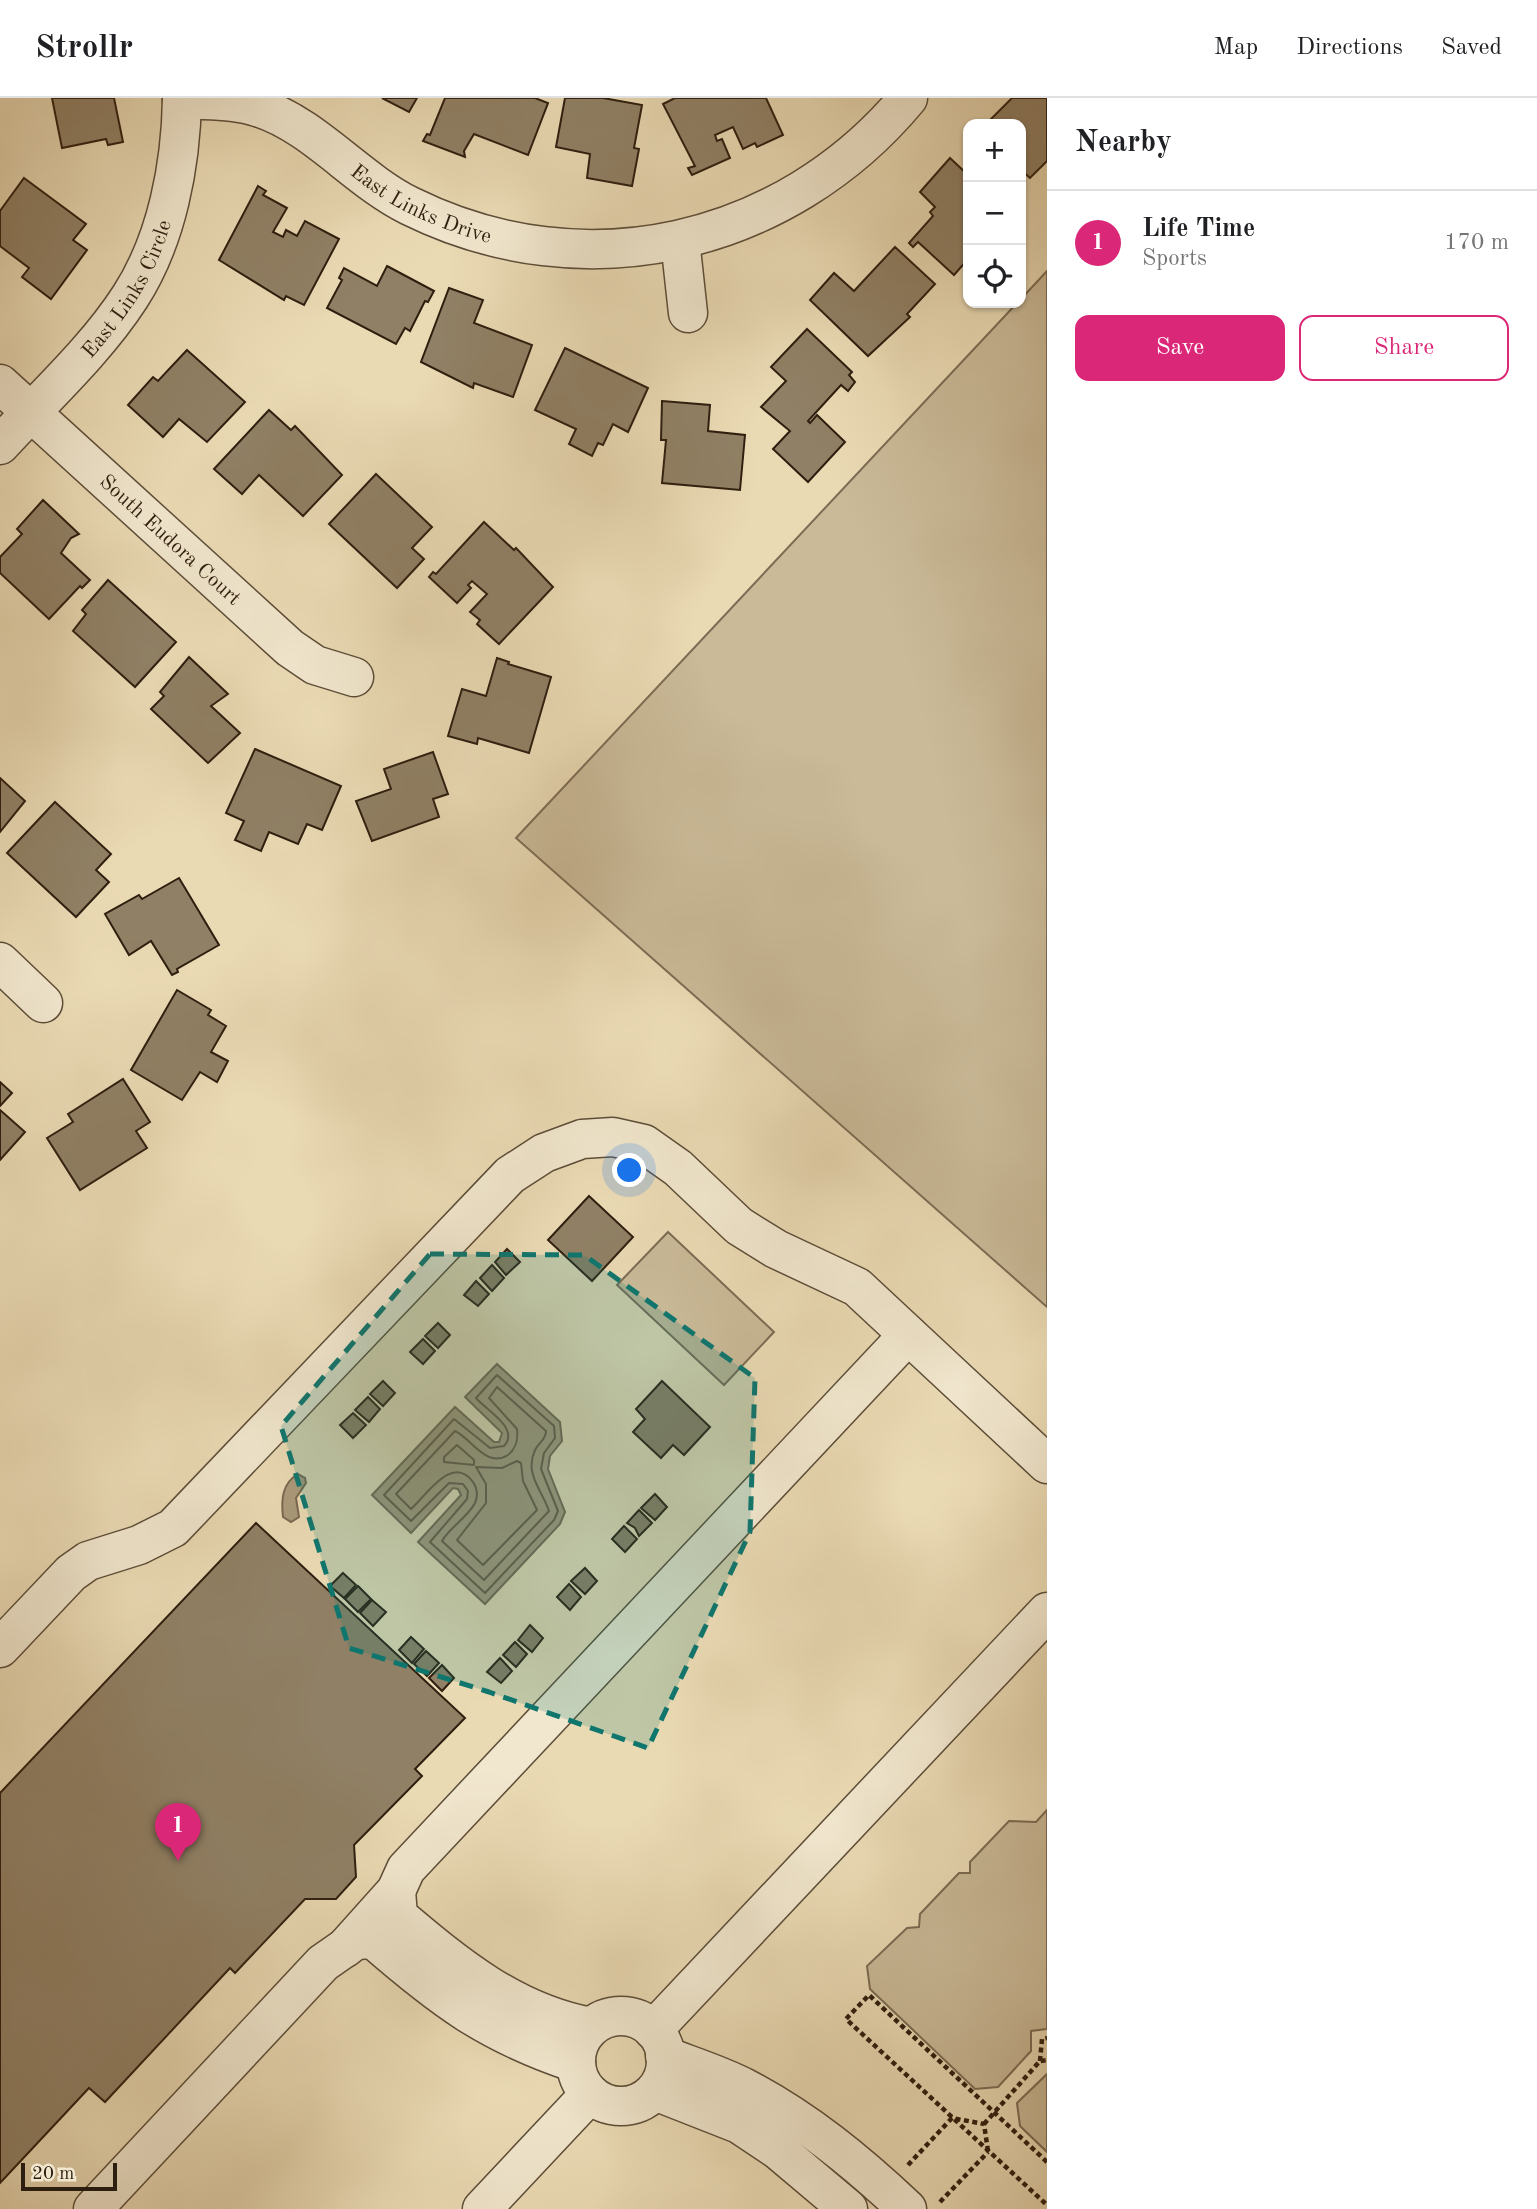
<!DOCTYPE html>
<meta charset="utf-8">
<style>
:root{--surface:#fff;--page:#f2f2f2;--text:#202124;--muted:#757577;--line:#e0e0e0;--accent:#db2777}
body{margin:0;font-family:"Old Standard TT",serif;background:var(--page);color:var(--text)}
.controls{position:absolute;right:21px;top:21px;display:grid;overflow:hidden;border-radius:14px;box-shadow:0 2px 5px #0004}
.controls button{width:63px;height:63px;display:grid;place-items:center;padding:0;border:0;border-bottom:2px solid var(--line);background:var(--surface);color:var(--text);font:35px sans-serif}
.scale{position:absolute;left:21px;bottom:18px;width:96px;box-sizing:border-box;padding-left:7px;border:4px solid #2e1e0f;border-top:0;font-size:19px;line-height:24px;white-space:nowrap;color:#2e1e0f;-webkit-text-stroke:5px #f1e7ce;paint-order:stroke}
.you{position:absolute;left:630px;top:1073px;width:24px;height:24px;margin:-18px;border:5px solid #fff;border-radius:50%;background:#1a73e8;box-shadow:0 0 0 10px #1a73e833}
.badge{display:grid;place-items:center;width:46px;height:46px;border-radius:50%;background:var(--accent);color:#fff;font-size:23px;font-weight:700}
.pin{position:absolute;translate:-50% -58px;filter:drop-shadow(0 2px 4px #0008)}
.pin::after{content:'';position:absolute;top:37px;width:24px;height:21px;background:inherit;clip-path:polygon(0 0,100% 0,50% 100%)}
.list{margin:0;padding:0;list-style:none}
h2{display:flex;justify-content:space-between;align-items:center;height:91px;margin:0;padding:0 28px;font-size:30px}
h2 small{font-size:23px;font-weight:400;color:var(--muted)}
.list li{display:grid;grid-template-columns:46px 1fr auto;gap:21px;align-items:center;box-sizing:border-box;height:105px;padding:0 28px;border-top:2px solid var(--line)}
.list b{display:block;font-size:26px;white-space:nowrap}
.list p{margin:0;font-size:23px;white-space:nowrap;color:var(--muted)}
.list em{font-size:23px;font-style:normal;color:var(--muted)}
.actions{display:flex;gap:14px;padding:21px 28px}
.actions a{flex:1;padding:16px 0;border:2px solid var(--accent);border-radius:14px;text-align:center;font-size:24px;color:var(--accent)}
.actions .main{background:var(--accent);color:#fff}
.icon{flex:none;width:38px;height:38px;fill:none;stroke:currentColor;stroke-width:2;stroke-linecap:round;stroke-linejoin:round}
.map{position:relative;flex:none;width:1047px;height:2111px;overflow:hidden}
header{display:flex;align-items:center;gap:42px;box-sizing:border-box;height:98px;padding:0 35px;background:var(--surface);border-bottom:2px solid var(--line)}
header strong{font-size:33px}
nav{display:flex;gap:38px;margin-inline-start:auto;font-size:24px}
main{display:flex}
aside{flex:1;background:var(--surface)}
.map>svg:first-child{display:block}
</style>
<header>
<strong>Strollr</strong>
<nav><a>Map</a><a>Directions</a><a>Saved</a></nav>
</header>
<main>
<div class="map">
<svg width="1047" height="2111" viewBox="0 0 1047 2111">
<rect width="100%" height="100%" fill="#eadab4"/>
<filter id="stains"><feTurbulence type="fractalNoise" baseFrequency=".00286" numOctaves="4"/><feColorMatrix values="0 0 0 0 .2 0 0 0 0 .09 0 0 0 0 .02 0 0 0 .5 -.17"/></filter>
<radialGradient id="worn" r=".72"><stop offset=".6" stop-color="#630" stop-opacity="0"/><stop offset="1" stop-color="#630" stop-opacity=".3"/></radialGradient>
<g fill="#caba98" stroke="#7c6c54" stroke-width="2">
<polygon points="1047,173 1047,1209 516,740 1017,205 1021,205 1021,201"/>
<polygon points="668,1134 774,1234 724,1287 617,1187"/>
<polygon points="1047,1712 1047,1931 1031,1933 1031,1953 998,1989 975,1991 870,1891 867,1868 907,1830 919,1829 920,1816 959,1775 970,1775 970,1764 1009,1723 1036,1724"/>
<polygon points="1047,1976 1047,2054 1020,2028 1017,2005"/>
</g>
<g fill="#aa9a7c" stroke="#786850" stroke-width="2">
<polygon points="497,1266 560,1324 562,1343 550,1358 548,1371 565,1414 560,1426 485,1506 418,1444 461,1397 458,1391 453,1390 411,1435 372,1397 455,1309 494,1344 499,1344 502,1335 465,1299"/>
<path d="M298,1376L305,1380L306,1385L296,1400L299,1419L291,1424L283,1419C281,1402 282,1385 298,1376Z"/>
</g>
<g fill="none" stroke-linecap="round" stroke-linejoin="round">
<g stroke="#6c5c46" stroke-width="2">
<path d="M497,1277L554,1328L555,1340L544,1355L541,1371L558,1413L554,1422L485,1495L430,1444L467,1401L468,1393L463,1386L449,1385L411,1423L384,1397L454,1321L490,1350L504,1348C520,1330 487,1313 476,1300Z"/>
<path d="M497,1289L546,1333C546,1342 539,1344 535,1352C524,1376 542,1392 549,1413L484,1482L442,1443C450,1429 467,1420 475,1405C478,1398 477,1390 473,1384C452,1355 426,1398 411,1411L396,1396L455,1333C471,1340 486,1371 508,1357C517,1350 518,1341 517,1331L489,1300Z"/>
<polygon points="457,1347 474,1362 474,1367 444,1364 444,1359"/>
<polygon points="517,1363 521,1365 523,1383 537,1412 483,1467 457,1442 486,1405 486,1386 476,1369 502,1370"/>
</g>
</g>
<g fill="#908065" stroke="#2e1e0f" stroke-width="2">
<polygon points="52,0 114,0 123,44 108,47 106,41 62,50"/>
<polygon points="382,0 417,0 409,14"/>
<polygon points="445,0 535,0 548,5 528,57 474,36 464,53 465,59 423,43 427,36 430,37"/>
<polygon points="565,0 603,0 642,7 634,50 639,51 632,88 587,80 590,56 556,49"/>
<polygon points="675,0 766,0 783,37 757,49 755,45 743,51 733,29 715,37 717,43 722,41 730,60 692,77 688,70 695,68 663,6"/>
<polygon points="1012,0 1047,0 1047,63 1030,80 1021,72 1021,26 986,26"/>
<polygon points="950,60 968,77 968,161 954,177 918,144 913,149 909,145 933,118 930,114 935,109 920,94"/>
<polygon points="24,80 86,126 73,142 87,152 51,201 22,179 29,170 0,148 0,113"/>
<polygon points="258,88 266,93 263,97 287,110 273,134 283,139 286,132 297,138 305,123 339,141 304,207 286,198 284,202 219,162"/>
<polygon points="895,149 935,186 907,216 910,219 868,258 810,202 834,175 854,193"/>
<polygon points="387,168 434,193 428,204 425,203 410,233 405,230 396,246 327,210 342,182 339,180 344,170 377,188"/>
<polygon points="449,190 483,202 474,225 532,247 513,299 474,285 473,290 421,264"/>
<polygon points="807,231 852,274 849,277 855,284 848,293 841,287 808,323 810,325 817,317 845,344 808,384 773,351 790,333 761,309 786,283 771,269"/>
<polygon points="565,250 648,290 628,334 613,326 603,347 598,345 592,358 569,346 576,331 535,312"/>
<polygon points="187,252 245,304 207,344 179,321 163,339 128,307 153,279 158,283"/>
<polygon points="662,303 710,307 708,333 745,337 740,392 662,385 666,342 661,342"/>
<polygon points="269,312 291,332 295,328 342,377 303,418 259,377 242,396 214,371"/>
<polygon points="376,376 432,429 412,450 424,461 397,490 329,426"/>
<polygon points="43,402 79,436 71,440 61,455 90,482 82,490 80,488 49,521 0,475 0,459 22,436 17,431"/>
<polygon points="484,424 514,452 516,450 553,489 499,546 477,526 480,522 470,514 487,496 472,483 468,487 471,490 457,505 429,479 433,474 436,476"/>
<polygon points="108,482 176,544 135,589 73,533 86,516 82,512"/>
<polygon points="189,559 228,596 211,608 240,635 208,665 151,611 164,598 160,594"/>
<polygon points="497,560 509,564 508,566 551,579 529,655 478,640 477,646 448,638 462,591 486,598"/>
<polygon points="255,651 341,688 322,732 307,726 298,746 269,734 261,753 235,742 244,723 226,715"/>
<polygon points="433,654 448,696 433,701 439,719 372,743 356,703 391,691 384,671"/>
<polygon points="0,680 25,703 0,734"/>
<polygon points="55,704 111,756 96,772 109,784 76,819 7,755"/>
<polygon points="179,780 219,847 177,871 178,874 172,877 151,843 129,857 105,816 139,797 142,801"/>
<polygon points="177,892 211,912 208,917 226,928 211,954 228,963 217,984 200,974 182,1002 131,972"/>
<polygon points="123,981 150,1024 136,1033 147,1050 80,1092 47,1040 73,1024 68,1016"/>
<polygon points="0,984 12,995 0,1008"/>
<polygon points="0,1012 25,1034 0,1062"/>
<polygon points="589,1098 633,1139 592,1183 548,1142"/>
<polygon points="507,1151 520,1164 506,1177 495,1164"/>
<polygon points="492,1167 504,1180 492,1193 480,1180"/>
<polygon points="476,1183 489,1196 478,1208 464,1197"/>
<polygon points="438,1225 450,1237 438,1250 425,1238"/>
<polygon points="423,1241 435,1253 423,1266 410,1254"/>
<polygon points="383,1283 395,1295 383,1308 370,1296"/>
<polygon points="662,1283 710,1329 684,1357 673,1347 661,1360 633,1334 645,1321 636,1311"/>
<polygon points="368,1299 380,1311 369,1324 355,1312"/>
<polygon points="353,1315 366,1327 353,1340 340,1327"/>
<polygon points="655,1396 667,1409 655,1422 641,1410"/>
<polygon points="639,1412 652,1425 639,1438 635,1430 627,1425"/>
<polygon points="256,1425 465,1620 415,1671 422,1678 354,1747 356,1779 336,1801 305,1801 235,1875 230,1870 105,2004 89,1990 0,2085 0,1695"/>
<polygon points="624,1428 637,1441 625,1454 612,1441"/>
<polygon points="585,1470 597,1483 585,1496 571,1483"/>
<polygon points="343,1475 356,1487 344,1500 330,1488"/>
<polygon points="569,1486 581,1499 570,1512 557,1499"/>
<polygon points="358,1488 371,1501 358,1514 345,1501"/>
<polygon points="372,1502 386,1514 373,1528 360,1515"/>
<polygon points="530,1527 543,1540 532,1554 518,1542"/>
<polygon points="411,1539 424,1551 412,1565 399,1552"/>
<polygon points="515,1544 527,1556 516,1569 503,1557"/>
<polygon points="426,1553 439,1565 427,1578 414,1566"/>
<polygon points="500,1560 512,1573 501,1585 487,1574"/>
<polygon points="442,1567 454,1580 442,1593 429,1580"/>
</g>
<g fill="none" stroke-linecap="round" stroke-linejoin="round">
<defs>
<g id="minor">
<path id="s1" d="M182,1C208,3 235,1 260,10C315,28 357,82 410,108C584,194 785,148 908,0"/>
<polyline points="680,142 688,215"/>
<path id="s2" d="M0,286L290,550L315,567L354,579"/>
<path id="s3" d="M0,347C44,299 95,253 130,199C167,142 181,67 182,0"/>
<polyline points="0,864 43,905"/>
<polyline points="0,1550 71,1475 88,1463 139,1447 173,1430 510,1077 544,1055 582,1041 613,1039 644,1046 678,1070 739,1128 776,1151 857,1189 1047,1366"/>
<path d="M396,1793L398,1818C457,1868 514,1915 591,1929"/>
<polyline points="345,1850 396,1793 406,1771 908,1237"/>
<circle cx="621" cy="1963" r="45"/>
<polyline points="653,1932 1047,1514"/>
<path d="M665,1958C691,1968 720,1977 745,1990C806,2022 857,2064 907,2111"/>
<polyline points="655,1993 739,2026 778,2052 848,2111"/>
<path d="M93,2111L323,1865L356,1842L373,1841C442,1901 488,1936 576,1965"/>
<polyline points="482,2111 590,1996"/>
</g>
</defs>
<use href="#minor" stroke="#5d4d38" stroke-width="41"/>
<g stroke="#2e1e0f" stroke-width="4.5" stroke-dasharray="5 3.5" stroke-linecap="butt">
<polyline points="1040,1963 1042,1941 1047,1940"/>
<polyline points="984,2026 1040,1963 1047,1962"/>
<polyline points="1047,2064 869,1897 846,1921 1047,2107"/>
<polyline points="908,2067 952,2020 984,2026 988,2053"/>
<polyline points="940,2104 988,2054"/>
</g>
<use href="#minor" stroke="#f1e7ce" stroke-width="38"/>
</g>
<path fill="#0f766e" fill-opacity="0.2" stroke="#0f766e" stroke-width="5" stroke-dasharray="14 9" stroke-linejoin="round" d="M430,1156L584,1157L755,1280L750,1434L648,1650L489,1594L349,1550L281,1328Z"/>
<g text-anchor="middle" stroke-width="5" stroke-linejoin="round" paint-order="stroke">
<g font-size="21" fill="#2e1e0f" stroke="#f1e7ce">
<text dy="7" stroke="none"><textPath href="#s1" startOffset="268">East Links Drive</textPath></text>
<text dy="7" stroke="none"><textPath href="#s3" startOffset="203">East Links Circle</textPath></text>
<text dy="7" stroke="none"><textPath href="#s2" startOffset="231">South Eudora Court</textPath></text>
</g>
</g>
<rect width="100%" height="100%" filter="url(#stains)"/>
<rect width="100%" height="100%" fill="url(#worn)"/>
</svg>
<div class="controls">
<button>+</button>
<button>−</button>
<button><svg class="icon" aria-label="locate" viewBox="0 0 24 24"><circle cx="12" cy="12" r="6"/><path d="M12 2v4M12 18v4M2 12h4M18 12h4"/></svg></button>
</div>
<div class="scale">20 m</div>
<div class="you"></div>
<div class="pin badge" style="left:178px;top:1763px">1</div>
</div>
<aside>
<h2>Nearby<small></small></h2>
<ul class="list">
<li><span class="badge">1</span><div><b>Life Time</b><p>Sports</p></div><em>170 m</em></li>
</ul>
<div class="actions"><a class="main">Save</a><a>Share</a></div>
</aside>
</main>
